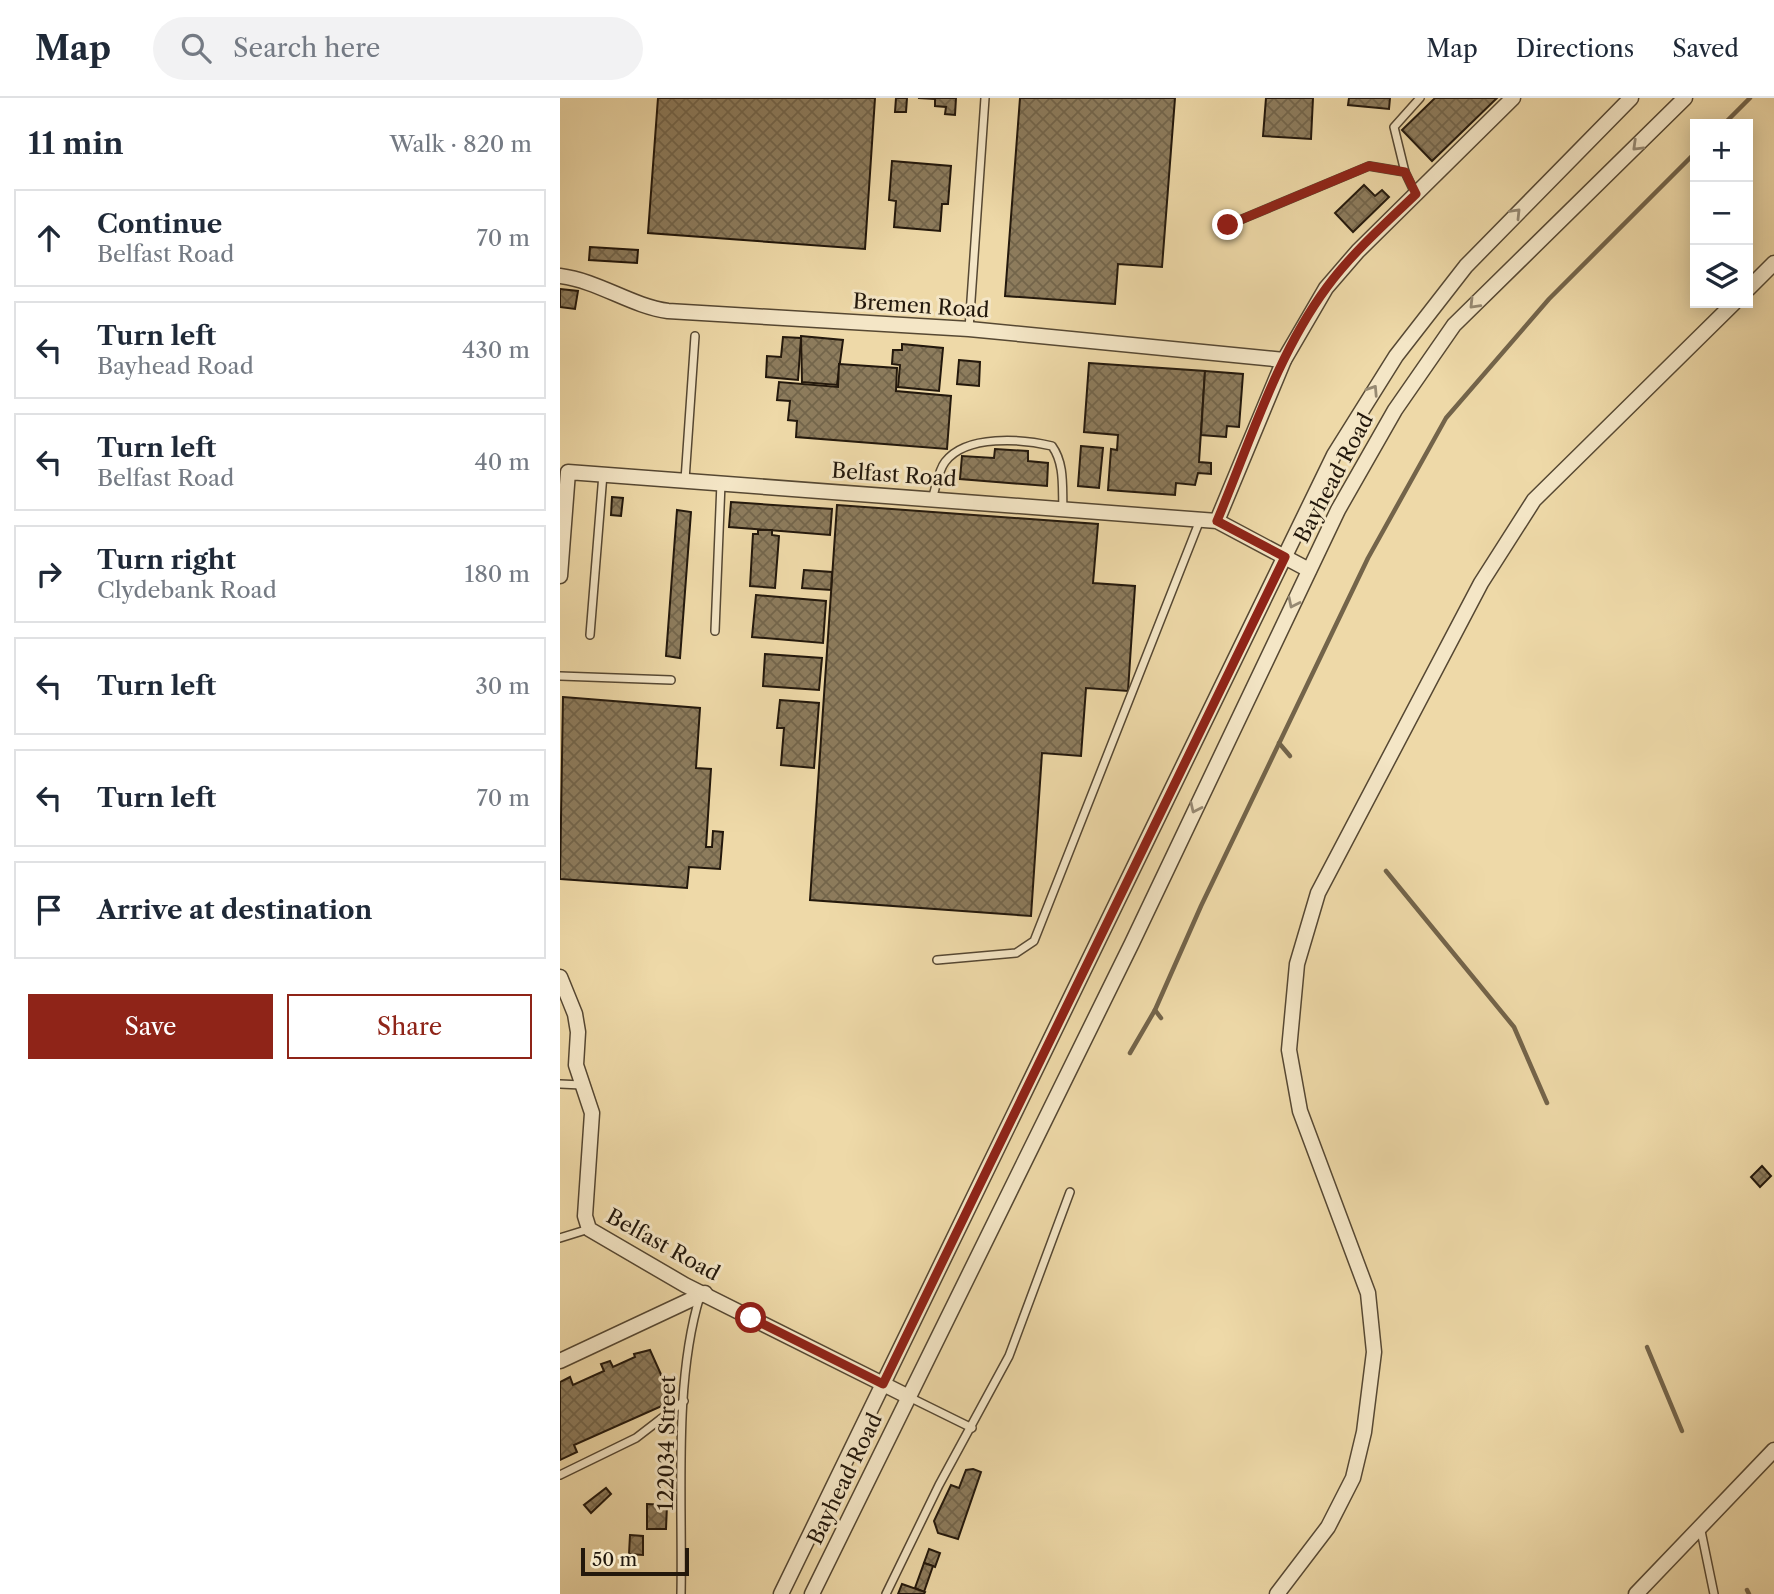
<!DOCTYPE html>
<meta charset="utf-8">
<style>
:root{--surface:#fff;--page:#f2f2f3;--text:#1f2937;--muted:#747a83;--line:#e0e1e3;--accent:#8f2418}
body{margin:0;font-family:"Libre Caslon Text",serif;background:var(--page);color:var(--text)}
.controls{position:absolute;right:21px;top:21px;display:grid;overflow:hidden;border-radius:0px;box-shadow:0 4px 18px #0003}
.controls button{width:63px;height:63px;display:grid;place-items:center;padding:0;border:0;border-bottom:2px solid var(--line);background:var(--surface);color:var(--text);font:35px sans-serif}
.scale{position:absolute;left:21px;bottom:18px;width:108px;box-sizing:border-box;padding-left:7px;border:4px solid #23180c;border-top:0;font-size:19px;line-height:24px;white-space:nowrap;color:#23180c;-webkit-text-stroke:5px #f4e6c6;paint-order:stroke}
.stop{position:absolute;width:21px;height:21px;margin:-16px;border:5px solid #8f2418;border-radius:50%;background:#fff}
.stop.end{background:#8f2418;border-color:#fff;box-shadow:0 2px 7px #0008}
.list{margin:0;padding:0;list-style:none}
h2{display:flex;justify-content:space-between;align-items:center;height:91px;margin:0;padding:0 28px;font-size:30px}
h2 small{font-size:23px;font-weight:400;color:var(--muted)}
.list li{display:grid;grid-template-columns:46px 1fr auto;gap:21px;align-items:center;box-sizing:border-box;height:98px;margin:0 14px 14px;padding:0 14px;border:2px solid var(--line);border-radius:0px}
.list b{display:block;font-size:26px;white-space:nowrap}
.list p{margin:0;font-size:23px;white-space:nowrap;color:var(--muted)}
.list em{font-size:23px;font-style:normal;color:var(--muted)}
.actions{display:flex;gap:14px;padding:21px 28px}
.actions a{flex:1;padding:16px 0;border:2px solid var(--accent);border-radius:0px;text-align:center;font-size:24px;color:var(--accent)}
.actions .main{background:var(--accent);color:#fff}
.icon{flex:none;width:38px;height:38px;fill:none;stroke:currentColor;stroke-width:2;stroke-linecap:round;stroke-linejoin:round}
.map{position:relative;flex:none;width:1214px;height:1496px;overflow:hidden}
header{display:flex;align-items:center;gap:42px;box-sizing:border-box;height:98px;padding:0 35px;background:var(--surface);border-bottom:2px solid var(--line)}
header strong{font-size:33px}
nav{display:flex;gap:38px;margin-inline-start:auto;font-size:24px}
.search{width:490px;height:63px;background:var(--page);display:flex;align-items:center;gap:18px;box-sizing:border-box;padding:0 24px;border-radius:38px;color:var(--muted);font-size:26px}
main{display:flex}
aside{flex:1;background:var(--surface)}
.map>svg:first-child{display:block}
</style>
<header>
<strong>Map</strong>
<div class="search"><svg class="icon" aria-label="search" viewBox="0 0 24 24"><circle cx="10" cy="10" r="6"/><path d="M15 15l6 6"/></svg>Search here</div>
<nav><a>Map</a><a>Directions</a><a>Saved</a></nav>
</header>
<main>
<aside>
<h2>11 min<small>Walk · 820 m</small></h2>
<ul class="list">
<li><svg class="icon" aria-label="ahead" viewBox="0 0 24 24"><path d="M12 20V5M6 11l6-6 6 6"/></svg><div><b>Continue</b><p>Belfast Road</p></div><em>70 m</em></li>
<li><svg class="icon" aria-label="left" viewBox="0 0 24 24"><path d="M17 20v-9H6M10 6l-5 5 5 5"/></svg><div><b>Turn left</b><p>Bayhead Road</p></div><em>430 m</em></li>
<li><svg class="icon" aria-label="left" viewBox="0 0 24 24"><path d="M17 20v-9H6M10 6l-5 5 5 5"/></svg><div><b>Turn left</b><p>Belfast Road</p></div><em>40 m</em></li>
<li><svg class="icon" aria-label="right" viewBox="0 0 24 24"><path d="M7 20v-9h11M14 6l5 5-5 5"/></svg><div><b>Turn right</b><p>Clydebank Road</p></div><em>180 m</em></li>
<li><svg class="icon" aria-label="left" viewBox="0 0 24 24"><path d="M17 20v-9H6M10 6l-5 5 5 5"/></svg><div><b>Turn left</b></div><em>30 m</em></li>
<li><svg class="icon" aria-label="left" viewBox="0 0 24 24"><path d="M17 20v-9H6M10 6l-5 5 5 5"/></svg><div><b>Turn left</b></div><em>70 m</em></li>
<li><svg class="icon" aria-label="arrive" viewBox="0 0 24 24"><path d="M6 21V4h12l-3 4 3 4H6"/></svg><div><b>Arrive at destination</b></div></li>
</ul>
<div class="actions"><a class="main">Save</a><a>Share</a></div>
</aside>
<div class="map">
<svg width="1214" height="1496" viewBox="0 0 1214 1496">
<defs>
<pattern id="building-cross-hatch" width="8" height="8" patternUnits="userSpaceOnUse" patternTransform="scale(1.75)"><rect width="8" height="8" fill="#8d7c5d"/><path d="M0 0l8 8M0 8l8-8" fill="none" stroke="#73654b"/></pattern>
</defs>
<rect width="100%" height="100%" fill="#eed9a8"/>
<filter id="stains"><feTurbulence type="fractalNoise" baseFrequency=".00286" numOctaves="4"/><feColorMatrix values="0 0 0 0 .2 0 0 0 0 .09 0 0 0 0 .02 0 0 0 .5 -.17"/></filter>
<radialGradient id="worn" r=".72"><stop offset=".6" stop-color="#630" stop-opacity="0"/><stop offset="1" stop-color="#630" stop-opacity=".3"/></radialGradient>
<g fill="none" stroke-linecap="round" stroke-linejoin="round">
<g stroke="#73644a" stroke-width="4.5">
<polyline points="1164,26 1190,0"/>
<polyline points="719,645 730,658"/>
<polyline points="826,773 954,929 987,1005"/>
<polyline points="595,912 601,920"/>
<polyline points="570,955 595,912 641,808 808,460 886,320 989,201 1135,55"/>
<polyline points="1087,1249 1122,1333"/>
<polyline points="1187,1492 1189,1496"/>
</g>
</g>
<g fill="url(#building-cross-hatch)" stroke="#23180c" stroke-width="2">
<polygon points="98,0 315,0 305,151 88,135"/>
<polygon points="336,0 347,0 346,14 335,14"/>
<polygon points="358,0 396,0 395,17 385,16 386,9 375,8 375,1"/>
<polygon points="460,0 615,0 602,169 558,166 555,206 445,198"/>
<polygon points="706,0 753,0 751,41 703,38"/>
<polygon points="789,0 830,0 829,11 788,7"/>
<polygon points="875,0 937,0 872,63 842,32"/>
<polygon points="332,63 391,68 388,106 382,106 380,133 334,129 336,103 329,102"/>
<polygon points="804,87 815,98 822,92 829,99 793,134 775,115"/>
<polygon points="30,149 78,152 77,165 29,162"/>
<polygon points="0,191 18,193 15,211 0,209"/>
<polygon points="241,238 283,242 277,287 242,284"/>
<polygon points="223,239 241,240 238,282 206,279 207,258 221,259"/>
<polygon points="342,246 383,250 379,293 338,289 340,267 332,266 333,252 342,252"/>
<polygon points="399,262 420,264 419,288 397,286"/>
<polygon points="529,265 645,273 639,364 651,365 651,376 638,375 635,387 616,385 615,397 548,392 551,351 557,352 558,337 524,334"/>
<polygon points="279,266 337,270 336,293 391,298 387,351 236,339 237,323 228,322 230,303 217,302 219,284 278,289"/>
<polygon points="645,273 683,276 679,329 667,328 666,339 641,337"/>
<polygon points="521,348 543,350 539,390 518,388"/>
<polygon points="435,351 468,353 468,363 488,365 487,388 400,381 402,358 434,360"/>
<polygon points="52,399 63,400 61,418 51,417"/>
<polygon points="171,404 272,411 270,437 169,429"/>
<polygon points="277,407 538,426 533,485 575,488 568,593 526,590 521,658 482,655 471,818 250,802"/>
<polygon points="117,412 131,414 120,560 106,558"/>
<polygon points="198,432 212,432 212,437 219,438 215,490 190,488 193,436 198,436"/>
<polygon points="244,472 272,474 271,492 242,490"/>
<polygon points="196,497 266,503 263,545 192,539"/>
<polygon points="205,556 262,560 259,592 203,588"/>
<polygon points="3,599 140,610 136,670 151,671 146,749 152,749 153,733 163,734 160,771 129,769 127,790 0,781"/>
<polygon points="220,602 259,605 254,670 221,667 224,630 217,630"/>
<polygon points="1202,1068 1211,1078 1200,1089 1191,1079"/>
<polygon points="90,1252 113,1303 14,1347 17,1354 0,1362 0,1284 10,1279 13,1287 44,1273 41,1266 50,1263 53,1269 75,1259 74,1256"/>
<polygon points="413,1371 421,1374 398,1441 378,1435 374,1423 391,1387 399,1390 406,1372"/>
<polygon points="46,1390 51,1396 31,1415 24,1407"/>
<polygon points="87,1406 107,1407 106,1431 87,1431"/>
<polygon points="70,1437 83,1438 83,1457 69,1456"/>
<polygon points="369,1451 380,1455 375,1469 364,1465"/>
<polygon points="364,1465 373,1468 364,1494 355,1490"/>
<polygon points="342,1486 365,1494 364,1496 338,1496"/>
</g>
<g fill="none" stroke-linecap="round" stroke-linejoin="round">
<defs>
<g id="lane">
<polyline points="845,74 834,29 860,0"/>
<polyline points="668,127 809,68 845,74 855,95"/>
<polyline points="409,231 425,0"/>
<polyline points="125,382 135,238"/>
<path d="M372,401C376,390 378,373 385,364C406,336 463,341 492,348C505,366 502,390 503,411"/>
<polyline points="155,533 161,385"/>
<polyline points="30,537 43,376"/>
<polyline points="0,578 111,582"/>
<polyline points="377,862 456,855 474,843 640,422"/>
<polyline points="0,986 22,987"/>
<polyline points="0,1140 29,1131"/>
<polyline points="349,1299 412,1330"/>
<polyline points="0,1377 76,1340 124,1303"/>
<polyline points="1140,1428 1154,1496"/>
<path d="M121,1496C123,1404 113,1285 140,1198"/>
<polyline points="326,1496 379,1387 449,1258 510,1094"/>
</g>
<g id="street">
<path d="M0,178C39,183 71,208 108,213L409,231L724,262"/>
<polyline points="1188,191 1214,165"/>
<polyline points="657,423 724,262 766,190 798,153 953,0"/>
<polyline points="0,478 8,374 657,423 749,472"/>
<polyline points="0,879 15,916 18,934 16,967 32,1015 25,1118 29,1131 125,1187 349,1299"/>
<polyline points="0,1263 145,1195"/>
<polyline points="221,1496 774,357 836,258 906,168 1071,0"/>
<polyline points="252,1496 572,845 778,412 835,312 894,227 1125,0"/>
<polyline points="717,1496 768,1429 793,1380 804,1334 814,1254 808,1195 740,1013 729,952 737,866 758,795 921,485 974,402 1174,205"/>
<polyline points="1076,1496 1214,1352"/>
</g>
</defs>
<use href="#lane" stroke="#564833" stroke-width="10"/>
<use href="#street" stroke="#564833" stroke-width="17"/>
<use href="#lane" stroke="#f4e6c6" stroke-width="7"/>
<use href="#street" stroke="#f4e6c6" stroke-width="14"/>
</g>
<defs><path id="oneway-chevron" d="M-2-3.5L2.5 0L-2 3.5" fill="none" stroke-width="1.6" stroke-linecap="round" stroke-linejoin="round" transform="scale(1.75)"/></defs>
<g stroke="#968972">
<use href="#oneway-chevron" transform="translate(1077 48) rotate(136)"/>
<use href="#oneway-chevron" transform="translate(956 115) rotate(-46)"/>
<use href="#oneway-chevron" transform="translate(914 206) rotate(134)"/>
<use href="#oneway-chevron" transform="translate(813 292) rotate(-57)"/>
<use href="#oneway-chevron" transform="translate(733 505) rotate(116)"/>
<use href="#oneway-chevron" transform="translate(635 710) rotate(115)"/>
</g>
<g fill="none" stroke-linecap="round" stroke-linejoin="round">
<path stroke="#8f2418" stroke-width="9" d="M191,1220L323,1286L725,459L657,423C690,345 716,258 767,189C792,155 825,126 856,96L845,74L809,68L668,127"/>
</g>
<g text-anchor="middle" stroke-width="6" stroke-linejoin="round" paint-order="stroke">
<g font-size="21" fill="#23180c" stroke="#f4e6c6">
<text transform="translate(361 208) rotate(4)" y="7">Bremen Road</text>
<text transform="translate(334 377) rotate(4)" y="7">Belfast Road</text>
<text transform="translate(774 380) rotate(-62)" y="7">Bayhead Road</text>
<text transform="translate(103 1147) rotate(29)" y="7">Belfast Road</text>
<text transform="translate(107 1345) rotate(-89)" y="7">122034 Street</text>
<text transform="translate(285 1381) rotate(-64)" y="7">Bayhead Road</text>
</g>
</g>
<rect width="100%" height="100%" filter="url(#stains)"/>
<rect width="100%" height="100%" fill="url(#worn)"/>
</svg>
<div class="controls">
<button>+</button>
<button>−</button>
<button><svg class="icon" aria-label="layers" viewBox="0 0 24 24"><path d="M12 4l9 5-9 5-9-5zM3 14l9 5 9-5"/></svg></button>
</div>
<div class="scale">50 m</div>
<div class="stop" style="left:191px;top:1220px"></div>
<div class="stop end" style="left:668px;top:127px"></div>
</div>
</main>
